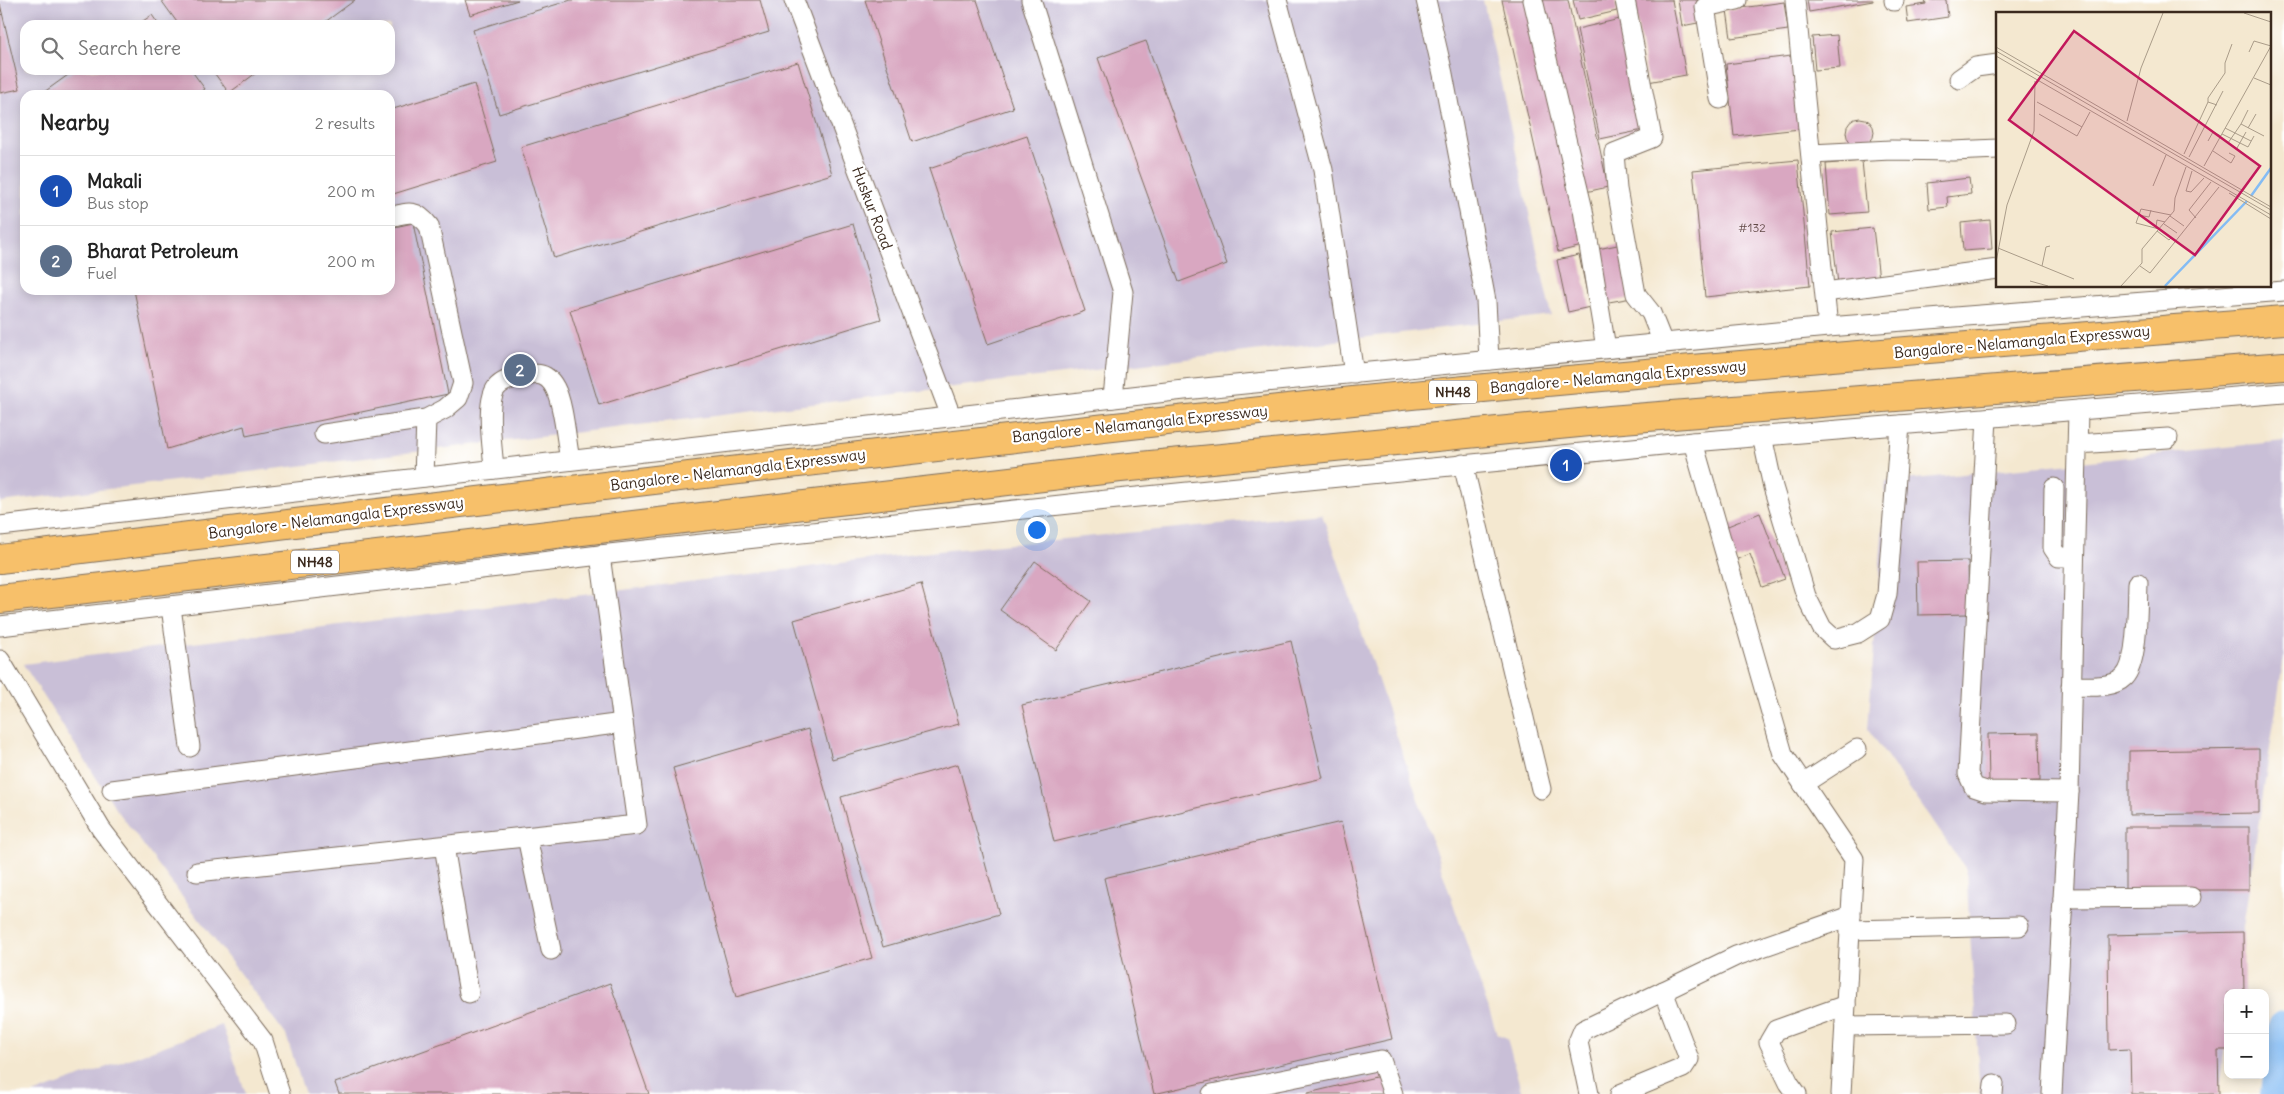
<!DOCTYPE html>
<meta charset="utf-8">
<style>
:root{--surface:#fff;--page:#f2f2f2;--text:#222;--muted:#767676;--line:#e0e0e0;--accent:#d1495b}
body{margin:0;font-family:Delius,sans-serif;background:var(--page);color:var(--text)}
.controls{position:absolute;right:15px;bottom:15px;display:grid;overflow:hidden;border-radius:10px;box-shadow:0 2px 12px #0003}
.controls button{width:45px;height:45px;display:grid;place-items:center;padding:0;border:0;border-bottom:1px solid var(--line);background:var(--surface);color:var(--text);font:25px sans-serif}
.you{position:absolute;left:1036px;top:529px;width:18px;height:18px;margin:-12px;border:4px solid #fff;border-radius:50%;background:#1a73e8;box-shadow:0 0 0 8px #1a73e833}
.badge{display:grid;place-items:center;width:32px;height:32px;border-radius:50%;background:var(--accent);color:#fff;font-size:16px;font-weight:700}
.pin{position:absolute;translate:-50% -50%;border:2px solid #fff;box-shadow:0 1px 5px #0006}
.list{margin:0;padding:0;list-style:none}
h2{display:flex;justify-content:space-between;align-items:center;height:65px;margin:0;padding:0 20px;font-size:21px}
h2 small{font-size:16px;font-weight:400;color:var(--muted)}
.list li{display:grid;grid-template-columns:32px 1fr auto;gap:15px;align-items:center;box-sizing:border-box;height:70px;padding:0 20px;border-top:1px solid var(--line)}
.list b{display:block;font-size:19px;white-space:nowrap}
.list p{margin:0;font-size:16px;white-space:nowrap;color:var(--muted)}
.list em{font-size:16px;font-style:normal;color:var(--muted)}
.icon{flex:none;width:28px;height:28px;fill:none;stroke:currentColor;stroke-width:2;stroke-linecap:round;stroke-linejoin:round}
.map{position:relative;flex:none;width:2284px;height:1094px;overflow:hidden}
.search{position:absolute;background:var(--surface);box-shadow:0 2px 12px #0003;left:20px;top:20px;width:375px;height:55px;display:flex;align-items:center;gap:12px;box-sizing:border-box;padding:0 18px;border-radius:15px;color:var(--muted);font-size:19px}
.panel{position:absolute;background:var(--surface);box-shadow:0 2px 12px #0003;left:20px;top:90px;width:375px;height:205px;border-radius:15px}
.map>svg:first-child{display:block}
</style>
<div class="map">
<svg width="2284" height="1094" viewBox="0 0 2284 1094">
<rect width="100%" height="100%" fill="#fff"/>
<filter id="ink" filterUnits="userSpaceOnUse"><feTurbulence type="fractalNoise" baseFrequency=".02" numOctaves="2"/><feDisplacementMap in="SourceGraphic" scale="10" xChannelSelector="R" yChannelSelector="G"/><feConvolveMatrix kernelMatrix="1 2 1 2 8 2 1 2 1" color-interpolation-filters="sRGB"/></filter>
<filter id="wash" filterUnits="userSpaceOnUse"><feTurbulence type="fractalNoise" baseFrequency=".0096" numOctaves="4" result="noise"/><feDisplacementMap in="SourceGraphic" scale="20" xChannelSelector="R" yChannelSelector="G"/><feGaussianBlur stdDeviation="1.12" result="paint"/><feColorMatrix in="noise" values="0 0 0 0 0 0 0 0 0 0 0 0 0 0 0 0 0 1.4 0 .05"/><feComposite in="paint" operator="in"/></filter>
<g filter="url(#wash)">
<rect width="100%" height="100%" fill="#f4e8d0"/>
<g fill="#c9bfd7" fill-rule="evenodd">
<path d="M0,0H1483L1551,315L0,502ZM25,25H390V70H25ZM25,95H390V290H25Z"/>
<polygon points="2284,441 2284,656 2233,993 2228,993 2228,1027 2218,1094 1980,1094 1966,869 1868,729 1886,482"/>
<polygon points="1322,514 1497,1034 1507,1038 1522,1094 305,1094 286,1035 117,810 23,664 939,551"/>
<polygon points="222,1025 246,1094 33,1094"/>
</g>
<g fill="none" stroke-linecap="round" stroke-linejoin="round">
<polyline stroke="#84bcf4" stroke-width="32" points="2276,1094 2284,1027"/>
</g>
<g id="blocks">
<g fill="#d9a7c1">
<polygon points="161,0 355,0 321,25 179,25"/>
<polygon points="465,0 518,0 470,15"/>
<polygon points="571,0 760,0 769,32 499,114 473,30"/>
<polygon points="865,0 977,0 1013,108 912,142"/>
<polygon points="1502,0 1531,0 1586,245 1558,252"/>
<polygon points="1541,0 1568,0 1608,187 1581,193"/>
<polygon points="1573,0 1615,0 1617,11 1578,20"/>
<polygon points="1633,0 1672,0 1686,75 1648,82"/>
<polygon points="1678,0 1699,0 1703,22 1682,26"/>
<polygon points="1807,0 1873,0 1873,1 1809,12"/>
<polygon points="1925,0 1946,0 1948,17 1908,23 1906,7 1926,4"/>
<polygon points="1784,2 1788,30 1731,38 1727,10"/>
<polygon points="0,4 20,89 0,93"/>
<polygon points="152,15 159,25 137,25"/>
<polygon points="1620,19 1643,130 1600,139 1577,29"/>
<polygon points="1837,35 1840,68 1815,70 1812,37"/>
<polygon points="1146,41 1227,264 1179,282 1098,58"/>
<polygon points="1791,56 1800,129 1734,136 1726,64"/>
<polygon points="798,62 832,174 554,258 521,147"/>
<polygon points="75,70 191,70 205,89 197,95 40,95"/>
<polygon points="212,70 260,70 229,93"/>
<polygon points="474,84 497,162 390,195 390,110"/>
<circle cx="1860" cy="132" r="14"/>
<polygon points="1027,136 1085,311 988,344 929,169"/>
<polygon points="1798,160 1810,286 1705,297 1693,170"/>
<polygon points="1862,161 1867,212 1830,215 1826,164"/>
<polygon points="1969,178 1971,194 1947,197 1948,207 1929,209 1927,183"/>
<polygon points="1990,220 1992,249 1963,251 1961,223"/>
<polygon points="413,223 448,394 246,436 244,426 167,449 134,290 390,290 390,228"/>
<polygon points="853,224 881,319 599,405 570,310"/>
<polygon points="1873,228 1879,279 1838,284 1832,232"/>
<polygon points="1622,244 1632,298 1603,303 1593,250"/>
<polygon points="1579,255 1590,307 1568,312 1557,260"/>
<polygon points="1760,513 1785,579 1762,587 1750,554 1735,560 1723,528"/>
<polygon points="1035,561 1091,601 1056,650 1000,610"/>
<polygon points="1968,561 1969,614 1918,615 1917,562"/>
<polygon points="921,584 959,724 832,759 794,620"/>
<polygon points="1291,641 1323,778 1054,842 1022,705"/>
<polygon points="808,729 872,958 736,997 673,768"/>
<polygon points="2039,733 2040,781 1989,782 1988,734"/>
<polygon points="2259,749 2259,813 2129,815 2129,751"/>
<polygon points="958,764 999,914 883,947 841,797"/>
<polygon points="1341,822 1392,1039 1154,1094 1104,878"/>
<rect x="2125" y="827" width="124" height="63"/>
<polygon points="2243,932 2244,993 2228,993 2228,1050 2218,1050 2219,1094 2131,1094 2130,1049 2109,1050 2108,935"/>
<polygon points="610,983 649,1094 339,1094 335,1083"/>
<polygon points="1384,1075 1388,1094 1308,1094 1308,1093"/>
</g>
</g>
</g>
<g filter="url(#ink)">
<use href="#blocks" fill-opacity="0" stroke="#7c6c5c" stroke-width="1"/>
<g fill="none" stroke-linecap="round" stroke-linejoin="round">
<defs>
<g id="minor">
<polyline points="794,0 951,416"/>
<polyline points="1031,0 1123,292 1113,398"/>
<polyline points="1277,0 1323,170 1354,374"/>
<polyline points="1426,0 1443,74 1486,301 1489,360"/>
<polyline points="1533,0 1583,210 1606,348"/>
<polyline points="1625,0 1652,138 1614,153 1617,189 1636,294 1651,313 1663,343"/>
<polyline points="1795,0 1828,327"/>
<polyline points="1894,0 1894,1"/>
<polyline points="1959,79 1976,67 1998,64"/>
<polyline points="1720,99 1705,7 1737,0"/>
<polyline points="1811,154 1891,150 1953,151 1998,149"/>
<polyline points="1825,292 1998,269"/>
<polyline points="1987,418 1968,774 1974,787 1986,791 2069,792"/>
<path d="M324,434L426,419L445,409L458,398L463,383L429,226C416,209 409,212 390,217"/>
<polyline points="1762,436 1773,487 1806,596 1822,628 1834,639 1858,633 1880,619 1887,594 1900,425"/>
<polyline points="1693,442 1783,754 1854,859 1841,1094"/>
<polyline points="2077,444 2168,438"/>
<polyline points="1463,464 1541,789"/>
<path d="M494,469C493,450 484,399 498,386C506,378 520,377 531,375C542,372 550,378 555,388C564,405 566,440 570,460"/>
<polyline points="424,477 426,419"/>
<polyline points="2054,488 2053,548 2059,557 2074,557"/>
<polyline points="0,526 1184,390 1828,327 2284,291"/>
<polyline points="171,607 190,747"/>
<polyline points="0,626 600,555 1097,501 1693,442 2284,393"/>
<polyline points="0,660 101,829 263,1041 280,1094"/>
<path d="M2071,686C2087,686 2112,689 2124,677C2139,662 2137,604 2138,583"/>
<polyline points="1803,784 1857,749"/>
<polyline points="112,790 623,723"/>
<polyline points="527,837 551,950"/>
<polyline points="444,846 469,993"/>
<polyline points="197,872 637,825 600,555"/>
<polyline points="2063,898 2191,897"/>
<polyline points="1850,930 2019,926"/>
<polyline points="1845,1026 2006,1024"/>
<polyline points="1212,1094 1381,1060 1393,1094"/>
<polyline points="1589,1094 1578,1042 1583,1030 1736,956 1851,916"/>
<polyline points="1620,1094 1683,1068 1689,1059 1663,991"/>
<polyline points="1797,1094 1789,1083 1769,1042 1776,1030 1846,1005"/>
<polyline points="1993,1094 1994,1084"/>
<polyline points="2052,1094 2069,792 2078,410"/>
</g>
<g id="highway">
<path d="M0,559C451,504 901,449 1353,401C1663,369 1974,346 2284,320"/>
<polyline points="0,599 1120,468 1610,420 2284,366"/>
</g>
</defs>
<use href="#minor" stroke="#7c6c5c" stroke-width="21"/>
<use href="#highway" stroke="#7c6c5c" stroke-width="30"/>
<use href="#minor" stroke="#fff" stroke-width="19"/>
<use href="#highway" stroke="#f7c06b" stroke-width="28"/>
</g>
</g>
<g text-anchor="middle" stroke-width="4.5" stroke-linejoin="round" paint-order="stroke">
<g font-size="12" fill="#624947">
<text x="1752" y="232">#132</text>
</g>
<g fill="#fff" stroke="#766a62" stroke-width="1">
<rect x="1429" y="380.5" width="48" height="23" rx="4"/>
<rect x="291" y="550.5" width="48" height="23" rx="4"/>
</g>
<g font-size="14" font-weight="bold" fill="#3b2a1e">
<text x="1453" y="397">NH48</text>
<text x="315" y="567">NH48</text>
</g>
<g font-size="15" fill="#3b2a1e" stroke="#fff">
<text transform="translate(872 208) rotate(69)" y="5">Huskur Road</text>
<text transform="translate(2022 342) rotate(-5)" y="5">Bangalore - Nelamangala Expressway</text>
<text transform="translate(1618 377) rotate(-5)" y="5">Bangalore - Nelamangala Expressway</text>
<text transform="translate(1140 424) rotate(-6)" y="5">Bangalore - Nelamangala Expressway</text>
<text transform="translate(738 470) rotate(-7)" y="5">Bangalore - Nelamangala Expressway</text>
<text transform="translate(336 518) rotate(-7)" y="5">Bangalore - Nelamangala Expressway</text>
</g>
</g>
<g transform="translate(1996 12)">
<rect width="275" height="275" fill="#f4e8d0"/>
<path fill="none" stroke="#84bcf4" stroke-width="2.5" d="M255,184L275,156M169,274L251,189"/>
<path fill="none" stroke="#aa9c89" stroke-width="1" d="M248,1L275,10M0,35L275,195M0,39L275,198M253,40L258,29L275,34M0,44L275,203M258,66L275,73M41,90L86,115M221,93L212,90V86L229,61V51L236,32M252,98L245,112L268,124M43,102L81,124L94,100M131,109L145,56L167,1M229,116L255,129M252,116L260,102M226,122L252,135L258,124M212,129L217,120L225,124M232,131L245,112M241,136L250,120M217,139L235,151L239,144L233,141M188,142L212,90M193,145L227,79M208,154L275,34M196,159L190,179L195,180L208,166M157,174L170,143M233,181L275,207M142,203L153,205L155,198M174,204L188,214M200,206L193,198L215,170M168,212L181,221M160,215L161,208L169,210M163,217L140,211L145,197L175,203M161,219L173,228L176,225M2,236L78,267M0,250L11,193L38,119L39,69M46,254L50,235L54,234M144,254L154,261L223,175M34,269L52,274M125,274L146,251V237L178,199L179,186L190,155"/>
<path fill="#c2185b" fill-opacity="0.15" stroke="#c2185b" stroke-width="2.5" d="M78,19L264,154L199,243L13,108Z"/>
<rect width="275" height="275" fill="none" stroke="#3b2a1e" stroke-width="2.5"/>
</g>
</svg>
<div class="controls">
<button>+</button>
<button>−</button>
</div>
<div class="you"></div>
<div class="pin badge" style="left:1566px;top:465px;background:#1a4fb4">1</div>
<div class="pin badge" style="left:520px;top:370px;background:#5c6f8a">2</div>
<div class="search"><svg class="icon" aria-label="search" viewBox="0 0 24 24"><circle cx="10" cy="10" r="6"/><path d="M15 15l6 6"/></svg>Search here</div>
<section class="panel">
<h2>Nearby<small>2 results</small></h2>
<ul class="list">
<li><span class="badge" style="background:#1a4fb4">1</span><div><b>Makali</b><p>Bus stop</p></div><em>200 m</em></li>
<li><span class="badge" style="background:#5c6f8a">2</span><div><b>Bharat Petroleum</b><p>Fuel</p></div><em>200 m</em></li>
</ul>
</section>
</div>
